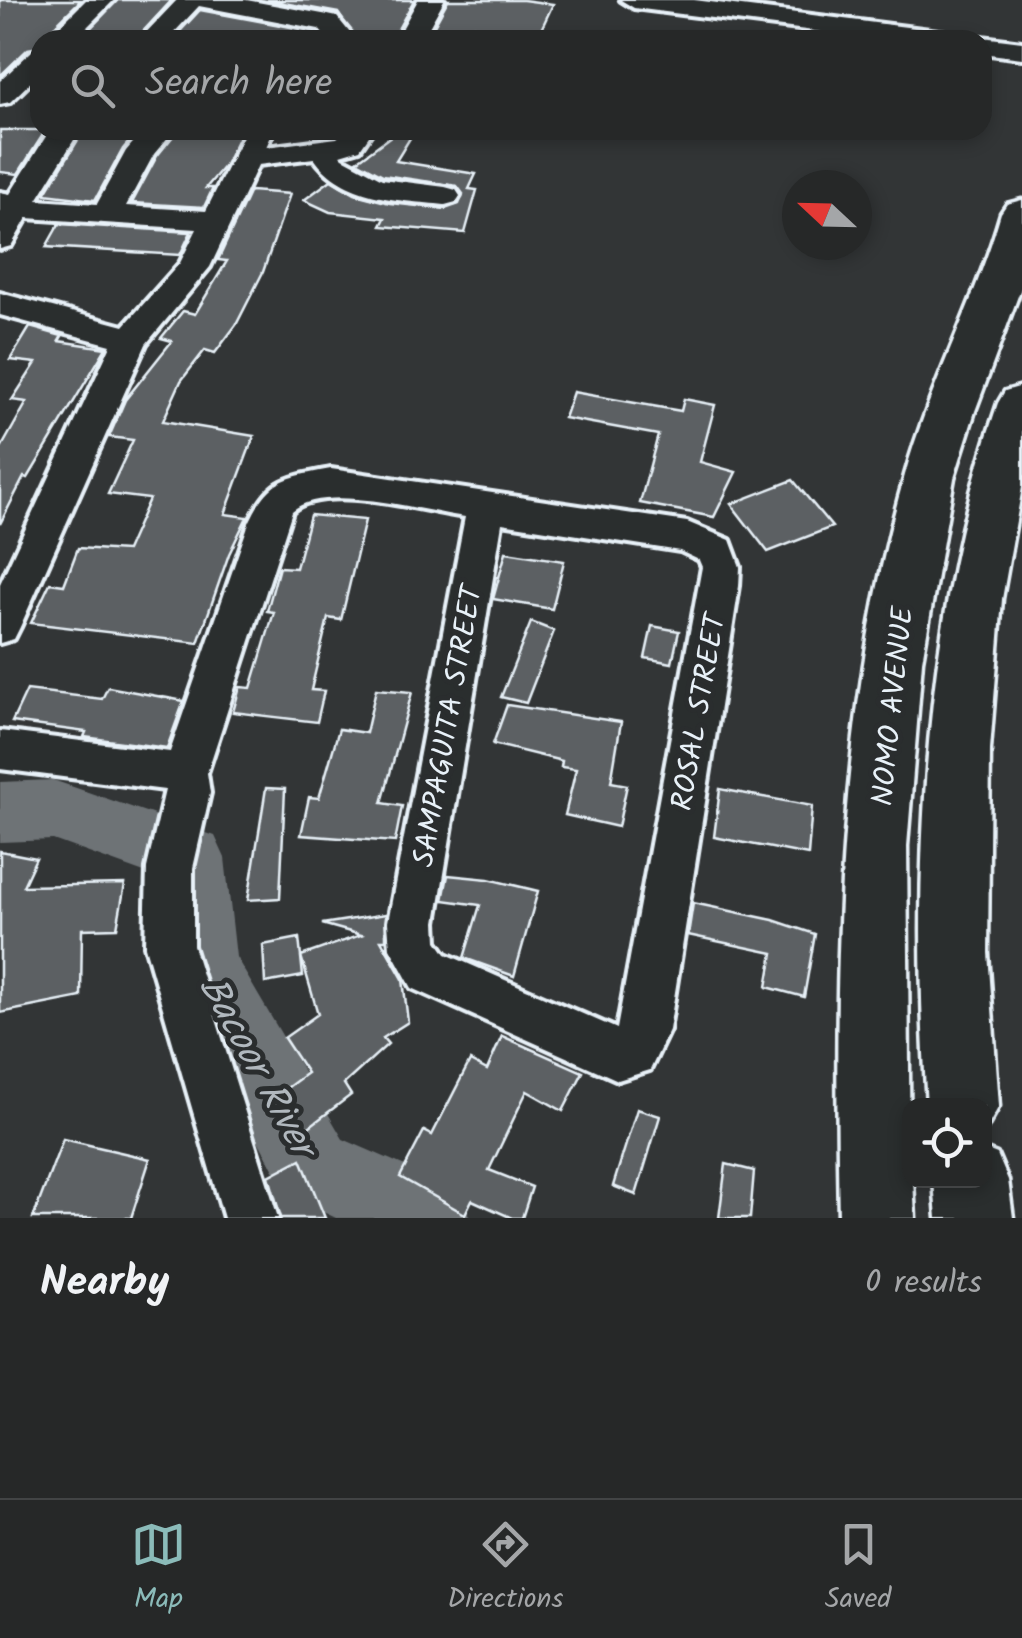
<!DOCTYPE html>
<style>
:root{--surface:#262828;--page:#323434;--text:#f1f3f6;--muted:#a4a6a8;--line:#424445;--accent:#8bbbb9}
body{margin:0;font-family:Kalam,sans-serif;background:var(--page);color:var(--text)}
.controls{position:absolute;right:30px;bottom:30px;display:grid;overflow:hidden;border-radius:20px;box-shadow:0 5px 15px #0003}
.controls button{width:90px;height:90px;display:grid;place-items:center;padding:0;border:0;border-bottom:2px solid var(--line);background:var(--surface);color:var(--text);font:50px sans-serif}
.compass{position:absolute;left:782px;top:170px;width:90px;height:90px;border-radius:50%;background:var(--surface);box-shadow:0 5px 15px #0003;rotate:292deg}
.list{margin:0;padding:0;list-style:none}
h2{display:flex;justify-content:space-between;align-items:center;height:130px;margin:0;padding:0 40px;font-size:42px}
h2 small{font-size:32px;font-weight:400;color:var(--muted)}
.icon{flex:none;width:55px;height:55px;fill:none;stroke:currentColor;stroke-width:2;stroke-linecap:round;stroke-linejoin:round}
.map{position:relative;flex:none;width:1022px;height:1218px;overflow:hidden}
.search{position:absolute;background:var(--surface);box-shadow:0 5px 15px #0003;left:30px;right:30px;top:30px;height:110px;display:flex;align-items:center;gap:25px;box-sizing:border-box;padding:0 35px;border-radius:30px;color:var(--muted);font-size:38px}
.sheet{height:280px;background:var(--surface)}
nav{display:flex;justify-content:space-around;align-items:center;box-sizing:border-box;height:140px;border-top:2px solid var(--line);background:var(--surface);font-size:28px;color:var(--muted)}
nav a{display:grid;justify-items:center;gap:5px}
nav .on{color:var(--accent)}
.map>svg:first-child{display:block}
</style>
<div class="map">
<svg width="1022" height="1218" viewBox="0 0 1022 1218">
<rect width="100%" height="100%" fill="#323536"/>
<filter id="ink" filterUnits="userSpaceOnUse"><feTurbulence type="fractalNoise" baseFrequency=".01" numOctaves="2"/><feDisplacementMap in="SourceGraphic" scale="20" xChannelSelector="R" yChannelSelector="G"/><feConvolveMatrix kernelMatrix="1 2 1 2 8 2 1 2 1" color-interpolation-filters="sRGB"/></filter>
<g filter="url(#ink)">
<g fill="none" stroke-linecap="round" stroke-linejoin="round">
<polygon fill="#6e7376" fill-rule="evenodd" points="53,780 215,836 225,858 236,957 343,1139 458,1189 470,1218 336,1218 287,1195 165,965 158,878 53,840 0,842 0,782"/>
</g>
<g fill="#5c6063" stroke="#e8f1f8" stroke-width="2.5">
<polygon points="0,0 81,0 40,40 40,47 28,49 0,76"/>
<polygon points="118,0 172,0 135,40 79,40"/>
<polygon points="267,0 414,0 392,40 353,35 338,13"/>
<polygon points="448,0 523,0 553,4 539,34 474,26 465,40 426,40"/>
<polygon points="200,10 317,32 318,34 315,40 172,40"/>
<polygon points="0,130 46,130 18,174 0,172"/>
<polygon points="84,130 139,130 123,149 95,200 45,194"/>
<polygon points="178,130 242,130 225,165 206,188 213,188 204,207 132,203 157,156"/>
<polygon points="399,130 415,130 396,161 476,174 469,189 477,190 465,233 381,226 385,218 330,212 304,200 331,180 355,194 390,203 445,209 459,204 463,194 457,186 383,175 357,161"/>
<polygon points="250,191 290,194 263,272 236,325 215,353 205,350 181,381 163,421 254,436 225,514 247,517 229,554 198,643 31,623 50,583 64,585 78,548 126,551 149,499 108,494 133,440 109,437 125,400 172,341 161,338 183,311 195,314 227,261 218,260"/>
<polygon points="59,224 191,232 180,255 46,247"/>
<polygon points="30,327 62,336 59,341 106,348 28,478 24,477 0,524 0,450 27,402 12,400 36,363 10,360"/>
<polygon points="573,392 681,411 684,399 715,405 700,462 736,472 714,517 640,503 658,435 564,418"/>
<polygon points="793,480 832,527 768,552 731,504"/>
<polygon points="310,515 365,520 341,620 328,618 311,690 324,691 317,722 233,712 240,687 251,688 274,612 267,611 279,567 296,568"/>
<polygon points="506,552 564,561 552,609 493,599"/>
<polygon points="531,622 554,631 526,703 501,697"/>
<polygon points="652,626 679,631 672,663 645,658"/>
<polygon points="108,687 184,701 167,748 84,737 86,732 12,722 27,690 102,699"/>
<polygon points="376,689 412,692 382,803 402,806 395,842 301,835 309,797 319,798 339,729 366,733"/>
<polygon points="507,705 621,722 611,782 627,785 618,827 565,815 576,769 561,767 562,761 493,744"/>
<polygon points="266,788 285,789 280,898 248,900"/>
<polygon points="720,789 812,806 808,855 714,837"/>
<polygon points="0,851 36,858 23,886 125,884 117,928 82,929 81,997 0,1013"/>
<polygon points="448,875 488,879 538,891 514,976 464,958 480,905 443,900"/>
<polygon points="693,903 773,920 815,934 804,997 767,987 773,953 688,935"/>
<polygon points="386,914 386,940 381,940 403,979 408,1022 383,1038 388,1044 344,1084 351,1095 305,1130 280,1093 307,1073 284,1038 318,1014 301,956 361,935 322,924"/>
<polygon points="299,938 303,976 265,983 263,945"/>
<polygon points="502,1036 583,1072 563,1111 527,1091 489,1170 532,1187 522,1218 512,1218 472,1200 465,1214 400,1177 424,1131 432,1135 470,1061 487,1070"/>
<polygon points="637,1109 660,1116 636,1195 613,1186"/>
<polygon points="63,1139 150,1159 131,1218 33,1218"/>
<polygon points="301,1159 314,1191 325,1218 281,1218 269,1176"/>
<polygon points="726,1164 754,1171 750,1218 719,1218"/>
</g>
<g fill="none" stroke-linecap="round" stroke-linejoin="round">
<defs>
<g id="street">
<polygon points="86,0 114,0 74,40 46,40"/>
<polygon points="177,0 246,0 328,15 337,17 350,33 345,40 319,40 323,34 319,29 199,6 167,40 139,40"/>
<polygon points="418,0 444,0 422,40 396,40"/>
<polygon points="621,0 694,0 946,32 959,40 885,40 634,8"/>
<polygon points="982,37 1022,42 1022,58 982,53 982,40 972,40"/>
<polygon points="40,50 40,73 10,102 0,104 0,81 31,52"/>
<path d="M50,130H80L37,200L97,204L126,151L144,130H174L154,154L126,206L206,211L246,130H274L266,147L337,138L345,130H373L360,149L340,155L343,158L382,179L445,187L456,190L460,196L456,202L445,205C399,200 343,200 314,158L258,165L210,267L146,344L20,627L14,639L0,643V584L111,345L0,315V293L124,326L180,263L197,229L27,218L11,246L0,249V192L10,194Z"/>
<path d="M331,469L687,522L730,540L740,567L739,586L669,1030L650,1070L618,1080L412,988L390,948L388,922L465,517C422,511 325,482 292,511L207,773L210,793L193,868V946L278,1218H224L145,946L147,868L165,790L0,769V731L170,752L249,523C270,478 284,478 331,469ZM502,523L680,551L699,560L702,567L617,1029L446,954L437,941L436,922Z"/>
</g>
<g id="secondary">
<path d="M1022,200V285L975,411L954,478L922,661L907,846L910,1180H913L915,1218H839C834,970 836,716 905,475C930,385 975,303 1001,213L1007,204Z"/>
<path d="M1022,386V487L1002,599L990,749L988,953L999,1106L984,1133V1106H927C912,875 922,622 998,403L1005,391Z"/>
<polygon points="984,1149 997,1154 1008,1180 1013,1218 937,1218 934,1180 984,1180"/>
</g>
</defs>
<use href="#street" stroke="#e8f1f8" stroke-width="8"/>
<use href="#secondary" stroke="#e8f1f8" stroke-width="7"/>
<use href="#street" fill="#2a2d2e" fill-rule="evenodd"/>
<use href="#secondary" fill="#2a2d2e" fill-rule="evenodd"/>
</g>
</g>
<g text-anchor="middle" stroke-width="10" stroke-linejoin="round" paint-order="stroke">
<g font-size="30" fill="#e8f1f8" stroke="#2a2d2e">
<text transform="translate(892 706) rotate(-84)" y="10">NOMO AVENUE</text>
<text transform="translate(698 712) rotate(-80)" y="10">ROSAL STREET</text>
<text transform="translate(447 726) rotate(-80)" y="10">SAMPAGUITA STREET</text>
</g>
<g font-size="38" font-style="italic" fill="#b1b8be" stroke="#2a2d2e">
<text transform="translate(258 1065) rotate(61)" y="13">Bacoor River</text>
</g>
</g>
</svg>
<div class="controls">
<button><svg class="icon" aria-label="locate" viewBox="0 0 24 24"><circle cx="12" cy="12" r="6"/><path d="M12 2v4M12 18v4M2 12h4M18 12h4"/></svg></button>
</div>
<svg class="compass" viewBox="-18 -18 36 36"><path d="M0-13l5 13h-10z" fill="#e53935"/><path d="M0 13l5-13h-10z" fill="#a4a6a8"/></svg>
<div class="search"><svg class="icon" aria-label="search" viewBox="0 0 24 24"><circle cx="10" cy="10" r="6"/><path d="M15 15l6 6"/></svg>Search here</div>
</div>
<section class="sheet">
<h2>Nearby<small>0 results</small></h2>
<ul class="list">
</ul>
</section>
<nav>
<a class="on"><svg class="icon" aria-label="map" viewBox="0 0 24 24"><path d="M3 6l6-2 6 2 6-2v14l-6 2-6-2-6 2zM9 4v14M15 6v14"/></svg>Map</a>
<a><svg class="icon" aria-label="directions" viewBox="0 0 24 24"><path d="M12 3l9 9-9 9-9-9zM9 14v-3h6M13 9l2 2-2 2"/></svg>Directions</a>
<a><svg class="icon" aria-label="saved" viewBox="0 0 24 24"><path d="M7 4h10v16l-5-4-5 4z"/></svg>Saved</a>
</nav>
